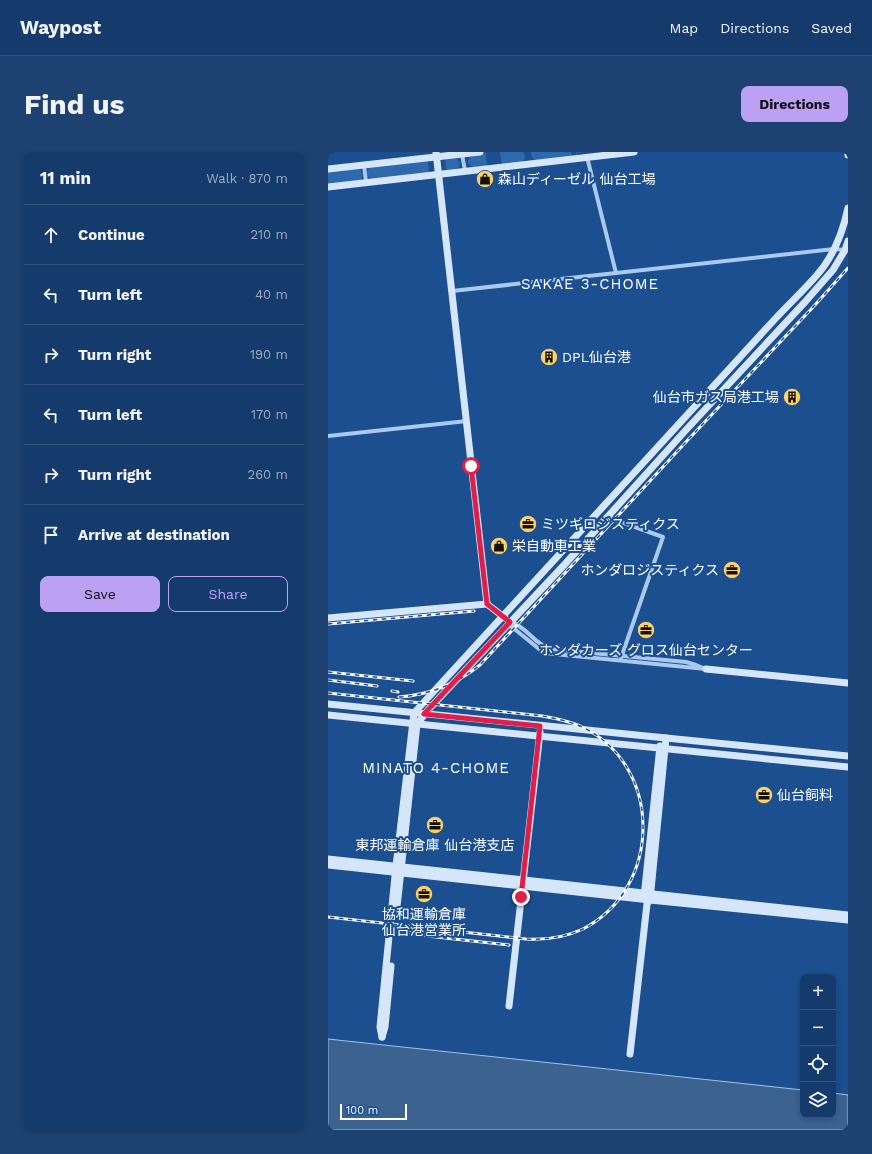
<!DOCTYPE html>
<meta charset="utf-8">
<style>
:root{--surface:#143b6b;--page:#1d4271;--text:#f1f3f6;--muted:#9dadc1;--line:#33557e;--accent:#bca0f2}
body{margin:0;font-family:"Work Sans","Noto Sans JP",sans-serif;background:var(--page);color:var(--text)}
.controls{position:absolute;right:12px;bottom:12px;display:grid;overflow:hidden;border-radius:8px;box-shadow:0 2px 6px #0003}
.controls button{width:36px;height:36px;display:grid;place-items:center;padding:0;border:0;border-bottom:1px solid var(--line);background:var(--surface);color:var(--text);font:20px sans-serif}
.scale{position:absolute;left:12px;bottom:10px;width:67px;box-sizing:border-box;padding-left:4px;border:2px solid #fff;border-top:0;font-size:11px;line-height:14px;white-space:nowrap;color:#fff;-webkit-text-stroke:3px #1b4f8f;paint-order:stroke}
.stop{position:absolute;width:12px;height:12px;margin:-9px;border:3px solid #e11d48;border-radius:50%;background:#fff}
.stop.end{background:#e11d48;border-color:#fff;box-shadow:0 1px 4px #0008}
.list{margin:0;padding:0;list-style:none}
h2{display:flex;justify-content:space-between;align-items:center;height:52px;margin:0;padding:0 16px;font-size:17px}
h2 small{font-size:13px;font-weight:400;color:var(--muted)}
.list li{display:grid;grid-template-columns:26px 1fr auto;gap:12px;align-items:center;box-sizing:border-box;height:60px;padding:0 16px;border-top:1px solid var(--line)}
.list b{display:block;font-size:15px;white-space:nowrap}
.list em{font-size:13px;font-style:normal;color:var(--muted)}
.actions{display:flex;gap:8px;padding:12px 16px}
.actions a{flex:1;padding:9px 0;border:1px solid var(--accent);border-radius:8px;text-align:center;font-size:14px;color:var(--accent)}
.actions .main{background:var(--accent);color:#111}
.icon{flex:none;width:22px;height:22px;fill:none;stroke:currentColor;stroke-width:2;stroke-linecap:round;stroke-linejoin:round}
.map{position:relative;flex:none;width:520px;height:978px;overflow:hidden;border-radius:8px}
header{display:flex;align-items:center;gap:24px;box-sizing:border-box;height:56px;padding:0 20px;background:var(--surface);border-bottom:1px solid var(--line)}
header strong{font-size:19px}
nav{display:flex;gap:22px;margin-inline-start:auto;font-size:14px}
.intro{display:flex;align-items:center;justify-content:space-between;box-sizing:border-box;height:96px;padding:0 24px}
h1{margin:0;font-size:28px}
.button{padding:10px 18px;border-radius:8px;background:var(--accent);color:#111;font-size:14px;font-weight:700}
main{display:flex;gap:24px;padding:0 24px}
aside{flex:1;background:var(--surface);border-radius:8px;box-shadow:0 2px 6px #0003}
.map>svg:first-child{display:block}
</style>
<header>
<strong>Waypost</strong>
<nav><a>Map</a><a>Directions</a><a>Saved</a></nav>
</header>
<div class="intro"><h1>Find us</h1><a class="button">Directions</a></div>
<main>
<aside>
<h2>11 min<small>Walk · 870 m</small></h2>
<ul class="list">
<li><svg class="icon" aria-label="ahead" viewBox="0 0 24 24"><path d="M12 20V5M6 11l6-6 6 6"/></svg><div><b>Continue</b></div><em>210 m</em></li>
<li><svg class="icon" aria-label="left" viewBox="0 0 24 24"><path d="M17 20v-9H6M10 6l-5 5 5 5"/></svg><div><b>Turn left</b></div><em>40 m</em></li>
<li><svg class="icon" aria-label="right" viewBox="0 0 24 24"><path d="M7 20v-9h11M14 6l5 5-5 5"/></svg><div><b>Turn right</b></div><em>190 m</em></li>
<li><svg class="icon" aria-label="left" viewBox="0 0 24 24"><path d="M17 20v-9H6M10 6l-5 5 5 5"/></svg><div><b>Turn left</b></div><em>170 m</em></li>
<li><svg class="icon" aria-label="right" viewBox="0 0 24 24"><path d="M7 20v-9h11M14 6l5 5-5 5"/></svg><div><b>Turn right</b></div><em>260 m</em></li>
<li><svg class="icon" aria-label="arrive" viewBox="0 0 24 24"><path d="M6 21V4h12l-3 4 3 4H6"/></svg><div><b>Arrive at destination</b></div></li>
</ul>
<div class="actions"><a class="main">Save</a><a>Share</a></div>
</aside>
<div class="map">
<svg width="520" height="978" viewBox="0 0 520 978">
<rect width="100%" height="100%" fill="#1b4f8f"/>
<g fill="#2e69ad">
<polygon points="172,0 196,0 197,6 195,10 174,13"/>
<polygon points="203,0 243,0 244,4 248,3 248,0 255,0 249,1 248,5 207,9 204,5"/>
<polygon points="158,1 159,15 152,14 145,15 140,12 140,8 142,5"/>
<polygon points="128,6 132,10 131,15 128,17 118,18 117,7"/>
<path d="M100,7L101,21L43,27C38,24 38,19 42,15Z"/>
<polygon points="32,17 35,22 33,28 0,33 0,18"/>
</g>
<polygon fill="#3c6290" stroke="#9cc4f0" points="0,887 475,938 475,963 505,963 505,941 520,943 520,978 0,978"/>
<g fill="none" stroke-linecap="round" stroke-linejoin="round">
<g stroke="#a9c9ee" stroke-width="4">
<polyline points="134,2 137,19"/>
<polyline points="259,5 288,121 506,97 517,98"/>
<polyline points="36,13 38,30"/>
<polyline points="124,139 288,121"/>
<polyline points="0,284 139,269"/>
<polyline points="279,365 335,385 293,506"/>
<polyline points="183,470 184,475 216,501 378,517"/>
<path d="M183,470C199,475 207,493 223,497L358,510L368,513L375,516"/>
</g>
<g stroke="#d6e6fa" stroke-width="7">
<polyline points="108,0 159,452 177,466"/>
<polyline points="520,0 520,3"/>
<polyline points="0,17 152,0"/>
<polyline points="0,35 306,0"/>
<polyline points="0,466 159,452"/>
<polyline points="378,517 520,531"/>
<polyline points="0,552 338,586 322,748 319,752 302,902"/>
<polyline points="0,563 520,615"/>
<polyline points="338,586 520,604"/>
<polyline points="0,707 520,763"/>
<polyline points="0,713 322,748 520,768"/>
<polyline points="316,745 332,594"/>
<polyline points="68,764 89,572 100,558 238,411 357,279 477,150 505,118 517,98 520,89"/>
<polyline points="181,854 212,580"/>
<path d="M54,885L52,875L68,714L86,561L447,167C461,152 476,138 489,123C505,105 515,79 520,56"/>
<polyline points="54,885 57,875 63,814"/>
</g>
<defs>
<g id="rail">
<polyline points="0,472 146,459"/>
<polyline points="0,520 85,529"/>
<polyline points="0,528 49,534"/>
<polyline points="64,539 70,540"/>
<path d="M0,541L214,564C226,566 240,569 252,574C336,612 335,736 255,777C238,785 217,788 198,787L0,765"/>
<path d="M71,545C102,543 128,532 152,513L357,291L487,153L520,116"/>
<polyline points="79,780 99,784 181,793"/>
</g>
</defs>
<use href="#rail" stroke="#fff" stroke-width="3"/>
<use href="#rail" stroke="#1b4f8f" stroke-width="1.5" stroke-dasharray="4.5" stroke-linecap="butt"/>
</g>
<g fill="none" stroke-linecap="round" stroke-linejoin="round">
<polyline stroke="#e11d48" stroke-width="5" points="143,314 159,452 182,470 96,562 212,574 193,745"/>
</g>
<defs>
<symbol id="shop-disc" viewBox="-11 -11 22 22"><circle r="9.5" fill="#ffd166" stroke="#1b4f8f"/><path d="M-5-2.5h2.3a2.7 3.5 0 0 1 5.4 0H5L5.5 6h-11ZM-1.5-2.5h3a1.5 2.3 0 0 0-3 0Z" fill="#111"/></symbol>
<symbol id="building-disc" viewBox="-11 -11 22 22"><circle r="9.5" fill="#ffd166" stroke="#1b4f8f"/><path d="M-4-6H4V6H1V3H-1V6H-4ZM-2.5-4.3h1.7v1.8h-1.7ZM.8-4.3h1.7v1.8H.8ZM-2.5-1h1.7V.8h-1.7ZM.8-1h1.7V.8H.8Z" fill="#111"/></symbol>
<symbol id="office-disc" viewBox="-11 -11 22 22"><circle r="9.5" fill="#ffd166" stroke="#1b4f8f"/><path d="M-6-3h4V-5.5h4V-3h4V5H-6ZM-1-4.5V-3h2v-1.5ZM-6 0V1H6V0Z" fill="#111"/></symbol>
</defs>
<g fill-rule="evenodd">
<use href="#shop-disc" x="147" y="17" width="20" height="20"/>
<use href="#building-disc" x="211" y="195" width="20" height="20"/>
<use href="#building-disc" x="454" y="235" width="20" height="20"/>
<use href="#office-disc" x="190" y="362" width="20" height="20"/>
<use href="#shop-disc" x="161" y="384" width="20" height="20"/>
<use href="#office-disc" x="394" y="408" width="20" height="20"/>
<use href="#office-disc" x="308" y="468" width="20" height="20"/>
<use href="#office-disc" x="426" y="633" width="20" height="20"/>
<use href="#office-disc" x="97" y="663" width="20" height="20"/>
<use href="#office-disc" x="86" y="732" width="20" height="20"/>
</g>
<g text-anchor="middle" stroke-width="4" stroke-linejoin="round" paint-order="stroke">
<g font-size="14" fill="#fff" stroke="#1b4f8f" text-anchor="start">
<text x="170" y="32">森山ディーゼル 仙台工場</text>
<text x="234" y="210">DPL仙台港</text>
<text x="451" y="250" text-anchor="end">仙台市ガス局港工場</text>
<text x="213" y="377">ミツギロジスティクス</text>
<text x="184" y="399">栄自動車工業</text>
<text x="391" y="423" text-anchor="end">ホンダロジスティクス</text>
<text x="318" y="503" text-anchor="middle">ホンダカーズ グロス仙台センター</text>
<text x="449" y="648">仙台飼料</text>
<text x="107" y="698" text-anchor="middle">東邦運輸倉庫 仙台港支店</text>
<text x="96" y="767" text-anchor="middle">協和運輸倉庫<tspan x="96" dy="16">仙台港営業所</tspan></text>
</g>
<g font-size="15" letter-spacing="1" fill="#fff" stroke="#1b4f8f">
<text x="262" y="137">SAKAE 3-CHOME</text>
<text x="108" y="621">MINATO 4-CHOME</text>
</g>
</g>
</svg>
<div class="controls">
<button>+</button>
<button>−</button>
<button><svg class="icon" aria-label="locate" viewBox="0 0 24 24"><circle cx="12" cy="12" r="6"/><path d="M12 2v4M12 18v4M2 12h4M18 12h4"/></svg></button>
<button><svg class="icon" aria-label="layers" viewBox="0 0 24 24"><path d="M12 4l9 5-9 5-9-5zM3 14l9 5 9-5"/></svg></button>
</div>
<div class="scale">100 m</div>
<div class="stop" style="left:143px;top:314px"></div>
<div class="stop end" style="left:193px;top:745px"></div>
</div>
</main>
